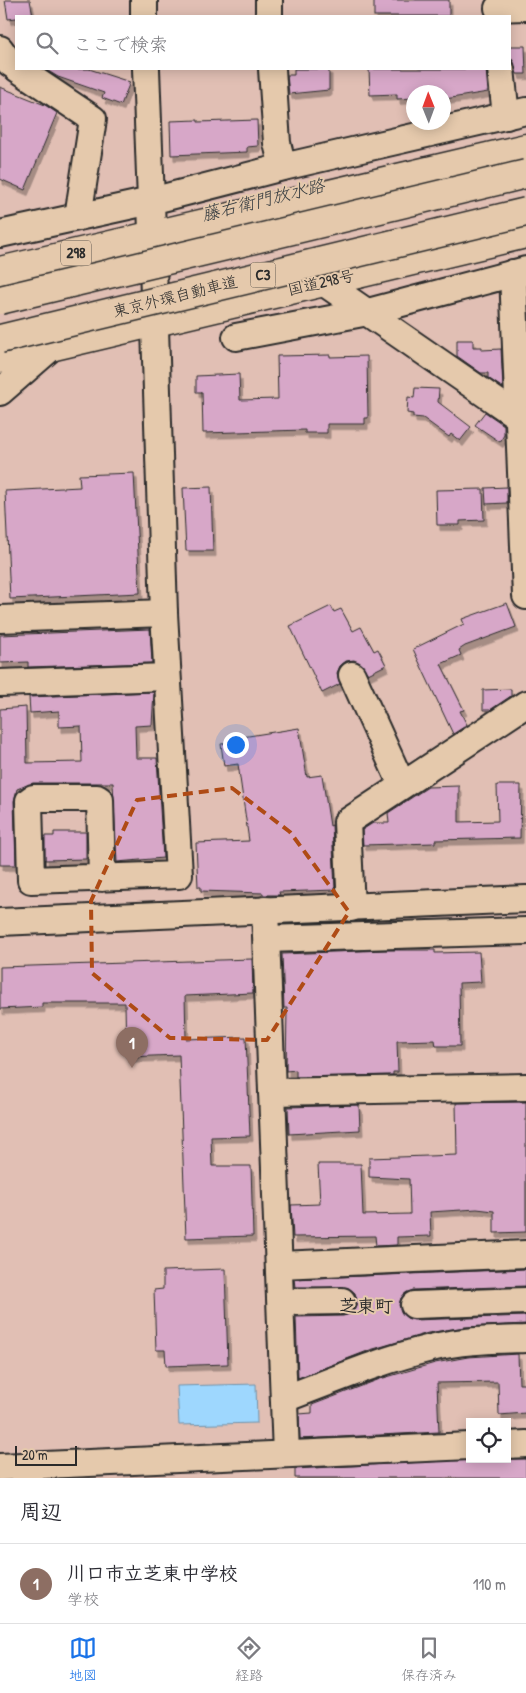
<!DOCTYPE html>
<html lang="ja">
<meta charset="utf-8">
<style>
:root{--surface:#fff;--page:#f2f2f3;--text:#2b2b33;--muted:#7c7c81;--line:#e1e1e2;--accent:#1a73e8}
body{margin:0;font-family:"Patrick Hand","Klee One",sans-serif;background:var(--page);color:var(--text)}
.controls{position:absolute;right:15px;bottom:15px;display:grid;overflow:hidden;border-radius:0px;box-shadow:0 2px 12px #0003}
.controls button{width:45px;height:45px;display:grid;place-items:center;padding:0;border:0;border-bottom:1px solid var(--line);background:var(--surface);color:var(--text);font:25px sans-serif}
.compass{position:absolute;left:406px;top:85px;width:45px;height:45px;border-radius:50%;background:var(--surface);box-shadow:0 2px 12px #0003;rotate:359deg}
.scale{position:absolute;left:15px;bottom:12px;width:62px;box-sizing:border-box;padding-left:5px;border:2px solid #2b2b2b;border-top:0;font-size:14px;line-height:18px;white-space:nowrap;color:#2b2b2b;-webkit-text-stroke:4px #e5c9ac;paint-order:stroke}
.you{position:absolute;left:235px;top:744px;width:18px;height:18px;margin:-12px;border:4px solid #fff;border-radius:50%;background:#1a73e8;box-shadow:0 0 0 8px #1a73e833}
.badge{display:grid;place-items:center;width:32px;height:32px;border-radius:50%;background:var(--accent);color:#fff;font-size:16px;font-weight:700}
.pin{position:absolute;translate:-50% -41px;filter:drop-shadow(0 1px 2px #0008)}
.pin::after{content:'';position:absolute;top:26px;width:18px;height:15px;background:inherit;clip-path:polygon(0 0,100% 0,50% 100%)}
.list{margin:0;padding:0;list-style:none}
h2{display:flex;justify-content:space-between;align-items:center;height:65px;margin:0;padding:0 20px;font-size:21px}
h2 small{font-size:16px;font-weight:400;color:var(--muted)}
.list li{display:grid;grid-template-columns:32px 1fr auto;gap:15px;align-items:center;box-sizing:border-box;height:80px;padding:0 20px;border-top:1px solid var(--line)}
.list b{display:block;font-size:19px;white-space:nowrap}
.list p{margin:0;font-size:16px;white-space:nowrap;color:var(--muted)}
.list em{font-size:16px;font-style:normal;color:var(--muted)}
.icon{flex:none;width:28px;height:28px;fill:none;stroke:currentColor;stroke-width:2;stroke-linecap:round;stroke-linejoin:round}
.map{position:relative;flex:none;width:526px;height:1478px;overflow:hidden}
.search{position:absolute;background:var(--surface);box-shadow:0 2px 12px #0003;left:15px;right:15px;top:15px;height:55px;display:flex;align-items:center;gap:12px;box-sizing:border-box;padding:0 18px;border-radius:0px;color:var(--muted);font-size:19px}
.sheet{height:145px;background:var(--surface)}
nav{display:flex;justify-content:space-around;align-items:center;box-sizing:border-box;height:70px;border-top:1px solid var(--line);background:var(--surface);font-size:14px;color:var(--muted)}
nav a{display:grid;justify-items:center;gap:2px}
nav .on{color:var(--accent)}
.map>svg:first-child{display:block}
</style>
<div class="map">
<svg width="526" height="1478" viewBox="0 0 526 1478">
<defs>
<filter id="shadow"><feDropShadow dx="3" dy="5.5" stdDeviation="0" flood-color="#0004"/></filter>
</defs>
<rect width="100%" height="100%" fill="#e1bfb4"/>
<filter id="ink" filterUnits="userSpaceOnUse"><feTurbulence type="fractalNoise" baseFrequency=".02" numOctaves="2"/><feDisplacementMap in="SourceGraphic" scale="10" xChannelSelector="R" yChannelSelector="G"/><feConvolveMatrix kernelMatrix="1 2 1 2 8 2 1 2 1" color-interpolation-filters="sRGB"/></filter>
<g filter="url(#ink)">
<polygon fill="#9ed7fe" stroke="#7092aa" points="256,1384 257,1423 179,1425 177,1386"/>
<g fill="#d7a7c8" stroke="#2b2b2b" filter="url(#shadow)">
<polygon points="5,0 30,0 33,16 8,19"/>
<rect x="374" y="0" width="75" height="16"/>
<polygon points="510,46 525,46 526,74 517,74 513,61 510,57"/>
<polygon points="45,69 89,69 130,82 121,105 102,98 104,93 58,77"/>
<polygon points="294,69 329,69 329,90 289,94 287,75 294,75"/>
<polygon points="369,69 486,69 488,92 445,99 445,92 414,92 414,98 397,99 397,94 370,95"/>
<polygon points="0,87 45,105 57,113 25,190 0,179"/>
<polygon points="198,120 198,122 257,120 258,146 247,147 247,152 171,155 170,121"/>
<polygon points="457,340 473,340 473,347 482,347 482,350 501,349 503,388 488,378 488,373 481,373 457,356"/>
<polygon points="330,355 330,357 367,356 368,418 365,418 365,424 327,424 327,433 305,433 305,430 203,433 202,392 196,392 196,376 239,374 240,400 278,399 277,356"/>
<polygon points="415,388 439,389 438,402 471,427 460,441 451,434 449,437 423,418 413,417 413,414 407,413 408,397 414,398"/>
<polygon points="485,412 504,425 504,435 500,442 475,425"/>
<polygon points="134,473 140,593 10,599 5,491 80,487 79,475"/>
<polygon points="211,487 213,551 186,551 183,488"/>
<polygon points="507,487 507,503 486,504 485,488"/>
<polygon points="483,489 484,520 460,521 460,525 437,525 436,490"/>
<polygon points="507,603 516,627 465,646 459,650 461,655 441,664 464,710 460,711 467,725 453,734 413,649 464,624 462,619"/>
<polygon points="331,606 334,612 341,609 353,631 361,627 374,651 378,649 386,665 368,674 360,663 354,660 346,661 340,666 337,673 340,684 322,693 290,626"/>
<polygon points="150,629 152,663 28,667 28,662 0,663 0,635"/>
<polygon points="511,689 511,696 490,710 483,710 483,690"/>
<polygon points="154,692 152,725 135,726 136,758 157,758 163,858 117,862 113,783 33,783 17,789 14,801 16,865 0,865 0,709 26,707 27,763 82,762 81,726 59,727 59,711 30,713 29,697"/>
<polygon points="299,728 307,777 322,775 330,826 332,825 335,890 279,892 280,895 263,895 263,893 201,891 201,887 198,887 196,843 249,841 238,764 224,766 221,744 237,742 236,738"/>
<polygon points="497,785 521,785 520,838 435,840 435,843 363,845 362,830 373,823 389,823 388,813 428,787 459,786 459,822 498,821"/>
<polygon points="54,832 86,832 86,859 45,860 45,836 54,836"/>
<polygon points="386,950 435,950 435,953 479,952 481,982 459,983 460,1046 436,1046 435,1040 397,1041 398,1072 393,1072 393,1075 296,1077 296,1070 286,1071 287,1008 284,1008 282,954"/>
<polygon points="252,959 253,993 185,996 186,1039 246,1037 250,1136 211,1137 212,1166 251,1166 253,1236 186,1238 179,1055 126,1057 125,1003 42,1003 42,1007 0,1009 0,967"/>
<polygon points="526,1102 526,1232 494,1233 494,1211 477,1209 430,1212 431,1236 397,1237 397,1245 376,1246 375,1236 293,1237 291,1205 320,1204 318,1164 361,1164 363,1215 410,1214 409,1179 369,1177 369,1158 457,1155 456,1103"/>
<polygon points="359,1105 360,1130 289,1134 288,1107"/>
<polygon points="225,1269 228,1364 166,1366 165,1350 156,1350 154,1290 163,1289 163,1271"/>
<polygon points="526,1269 526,1286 413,1290 406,1293 401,1298 399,1305 402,1313 407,1318 414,1320 526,1316 526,1324 465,1327 428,1333 370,1350 298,1378 296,1317 343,1316 350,1314 355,1309 357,1300 355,1293 349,1288 295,1287 294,1279"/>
<polygon points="518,1354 519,1384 526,1384 526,1413 499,1415 498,1382 437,1383 439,1432 300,1439 299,1414 312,1413 312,1405 380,1379 435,1363 468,1357"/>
<polygon points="480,1459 526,1459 526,1478 295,1478 295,1469"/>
</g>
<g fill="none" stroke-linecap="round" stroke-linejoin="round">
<defs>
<g id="minor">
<polyline points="144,0 144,16"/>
<polyline points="269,0 269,16"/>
<polyline points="498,8 526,7"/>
<polyline points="0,49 10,63 16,67"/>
<polyline points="18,69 93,119 78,217"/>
<polyline points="272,69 277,143 283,167"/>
<polyline points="501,69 506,116"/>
<polyline points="0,234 151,201 146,69"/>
<polyline points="513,273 526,596"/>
<polyline points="323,282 526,422"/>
<polyline points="236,337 368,312 526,270"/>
<polyline points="0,392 54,345"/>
<polyline points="0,619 164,613"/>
<polyline points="352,675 402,785"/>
<polyline points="0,683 167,677"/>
<polyline points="102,878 100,800 97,798 33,798 29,801 31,880 179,875 164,613 151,201 283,167 526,111"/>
<polyline points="351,908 347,822 526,704"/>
<polyline points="265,910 286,1454"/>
<polyline points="0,922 526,899"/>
<polyline points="267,939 526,931"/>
<polyline points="272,1092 526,1087"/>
<polyline points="280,1265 526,1254"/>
<polyline points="281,1302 342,1301"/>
<polyline points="414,1305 526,1301"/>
<path d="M284,1399C332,1381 381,1360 431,1348C462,1340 494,1340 526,1339"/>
<polyline points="507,1445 526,1444"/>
<polyline points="0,1467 470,1446"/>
</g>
<g id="highway">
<polyline points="0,271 526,148"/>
<polyline points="0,359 526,234"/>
</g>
</defs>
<use href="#minor" stroke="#2b2b2b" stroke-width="30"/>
<use href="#highway" stroke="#2b2b2b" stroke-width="31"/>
<use href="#minor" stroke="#e5c9ac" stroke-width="26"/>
<use href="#highway" stroke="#e5c9ac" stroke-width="28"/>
<defs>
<g id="highway-bridge">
<polyline points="0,300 526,174"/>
<polyline points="0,339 526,212"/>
</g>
</defs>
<use href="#highway-bridge" stroke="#2b2b2b" stroke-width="31" stroke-linecap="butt"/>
<use href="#highway-bridge" stroke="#e5c9ac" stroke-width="28"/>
</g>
</g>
<path fill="none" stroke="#af4b15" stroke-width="4" stroke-dasharray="10 6" stroke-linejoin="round" d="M232,788L290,832L349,912L267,1040L170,1038L92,973L91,901L137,800Z"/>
<g text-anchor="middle" stroke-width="4" stroke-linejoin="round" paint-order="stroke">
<g fill="#e5c9ac" stroke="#635a52" stroke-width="1">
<rect x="61" y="240.5" width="30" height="25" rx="4"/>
<rect x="250.5" y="262.5" width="25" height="25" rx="4"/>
</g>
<g font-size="15" font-weight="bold" fill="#2b2b2b">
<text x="76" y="258">298</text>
<text x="263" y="280">C3</text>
</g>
<g font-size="16" fill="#2b2b2b" stroke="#e5c9ac">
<text transform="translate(321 282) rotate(-13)" y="6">国道298号</text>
<text transform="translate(175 296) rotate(-14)" y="6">東京外環自動車道</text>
</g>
<g font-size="18" font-style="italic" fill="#363c40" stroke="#e5c9ac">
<text transform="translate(263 200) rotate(-14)" y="6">藤右衛門放水路</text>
</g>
<g font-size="18" font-weight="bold" fill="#2b2b2b" stroke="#e5c9ac">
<text x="366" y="1312">芝東町</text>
</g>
</g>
</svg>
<div class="controls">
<button><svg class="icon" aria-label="locate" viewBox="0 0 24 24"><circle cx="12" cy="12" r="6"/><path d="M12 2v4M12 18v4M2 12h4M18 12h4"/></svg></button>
</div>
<svg class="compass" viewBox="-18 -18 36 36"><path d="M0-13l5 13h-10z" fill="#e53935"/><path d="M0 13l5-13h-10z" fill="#7c7c81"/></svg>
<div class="scale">20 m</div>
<div class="you"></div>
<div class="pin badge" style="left:132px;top:1068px;background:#8d6e63">1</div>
<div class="search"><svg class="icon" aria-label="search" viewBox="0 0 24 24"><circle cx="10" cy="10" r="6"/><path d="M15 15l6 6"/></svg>ここで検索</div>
</div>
<section class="sheet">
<h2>周辺<small></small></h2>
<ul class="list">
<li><span class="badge" style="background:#8d6e63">1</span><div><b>川口市立芝東中学校</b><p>学校</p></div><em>110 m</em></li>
</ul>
</section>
<nav>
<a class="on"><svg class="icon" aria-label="map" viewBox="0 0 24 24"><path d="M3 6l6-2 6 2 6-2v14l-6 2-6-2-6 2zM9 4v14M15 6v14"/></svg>地図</a>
<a><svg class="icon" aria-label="directions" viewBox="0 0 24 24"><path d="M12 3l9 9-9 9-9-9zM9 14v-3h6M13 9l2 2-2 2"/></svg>経路</a>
<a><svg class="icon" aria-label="saved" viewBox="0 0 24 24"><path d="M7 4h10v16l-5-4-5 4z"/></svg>保存済み</a>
</nav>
